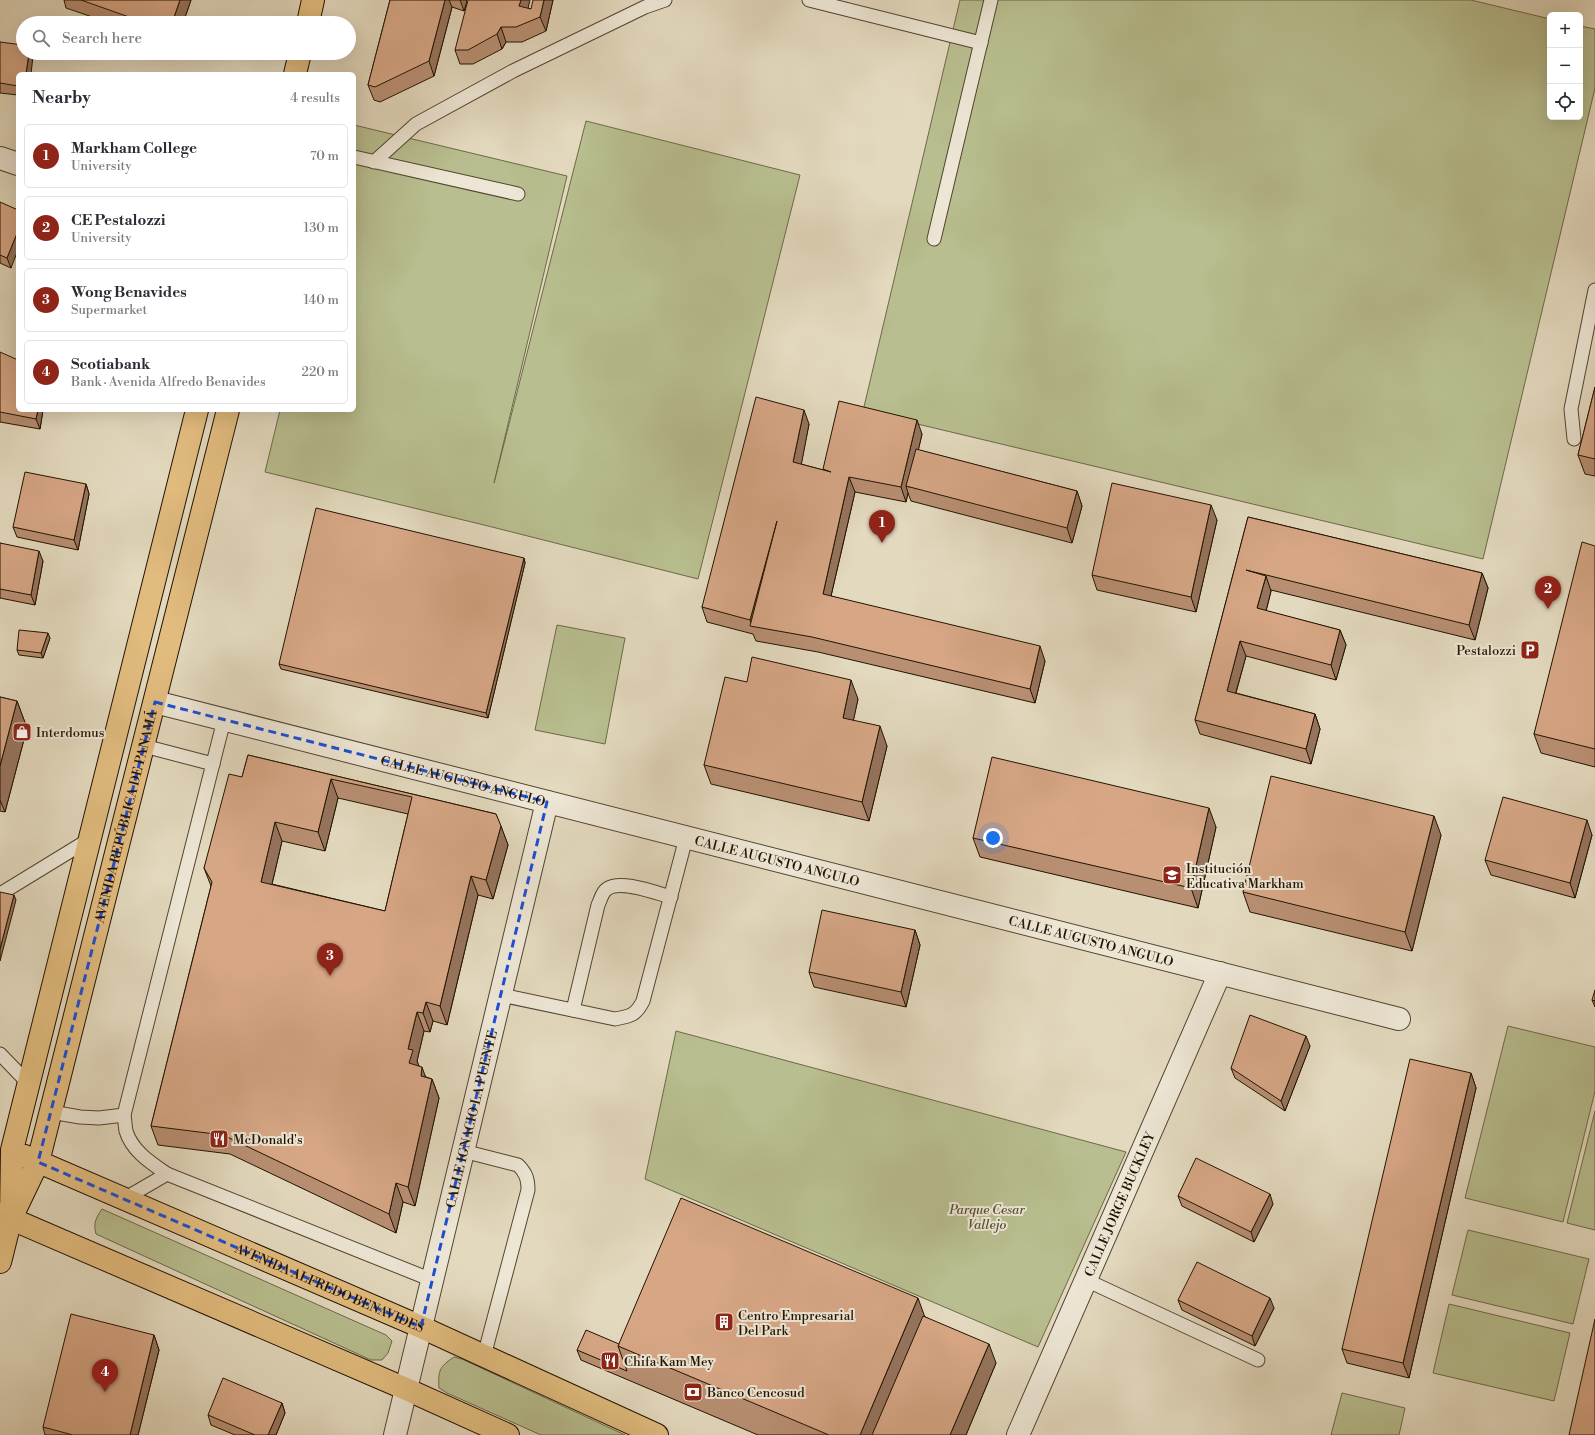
<!DOCTYPE html>
<meta charset="utf-8">
<style>
:root{--surface:#fff;--page:#f2f2f3;--text:#2b2b33;--muted:#7c7c81;--line:#e1e1e2;--accent:#8f2418}
body{margin:0;font-family:"Libre Bodoni",serif;background:var(--page);color:var(--text)}
.controls{position:absolute;right:12px;top:12px;display:grid;overflow:hidden;border-radius:6px;box-shadow:0 4px 16px #0002}
.controls button{width:36px;height:36px;display:grid;place-items:center;padding:0;border:0;border-bottom:1px solid var(--line);background:var(--surface);color:var(--text);font:20px sans-serif}
.you{position:absolute;left:993px;top:838px;width:14px;height:14px;margin:-10px;border:3px solid #fff;border-radius:50%;background:#1a73e8;box-shadow:0 0 0 6px #1a73e833}
.badge{display:grid;place-items:center;width:26px;height:26px;border-radius:50%;background:var(--accent);color:#fff;font-size:13px;font-weight:700}
.pin{position:absolute;translate:-50% -33px;filter:drop-shadow(0 1px 2px #0008)}
.pin::after{content:'';position:absolute;top:21px;width:14px;height:12px;background:inherit;clip-path:polygon(0 0,100% 0,50% 100%)}
.list{margin:0;padding:0;list-style:none}
h2{display:flex;justify-content:space-between;align-items:center;height:52px;margin:0;padding:0 16px;font-size:17px}
h2 small{font-size:13px;font-weight:400;color:var(--muted)}
.list li{display:grid;grid-template-columns:26px 1fr auto;gap:12px;align-items:center;box-sizing:border-box;height:64px;margin:0 8px 8px;padding:0 8px;border:1px solid var(--line);border-radius:6px}
.list b{display:block;font-size:15px;white-space:nowrap}
.list p{margin:0;font-size:13px;white-space:nowrap;color:var(--muted)}
.list em{font-size:13px;font-style:normal;color:var(--muted)}
.icon{flex:none;width:22px;height:22px;fill:none;stroke:currentColor;stroke-width:2;stroke-linecap:round;stroke-linejoin:round}
.map{position:relative;flex:none;width:1595px;height:1435px;overflow:hidden}
.search{position:absolute;background:var(--surface);box-shadow:0 4px 16px #0002;left:16px;top:16px;width:340px;height:44px;display:flex;align-items:center;gap:10px;box-sizing:border-box;padding:0 14px;border-radius:22px;color:var(--muted);font-size:15px}
.panel{position:absolute;background:var(--surface);box-shadow:0 4px 16px #0002;left:16px;top:72px;width:340px;height:340px;border-radius:6px}
.map>svg:first-child{display:block}
</style>
<div class="map">
<svg width="1595" height="1435" viewBox="0 0 1595 1435">
<rect width="100%" height="100%" fill="#e3d9be"/>
<filter id="stains"><feTurbulence type="fractalNoise" baseFrequency=".005" numOctaves="4"/><feColorMatrix values="0 0 0 0 .2 0 0 0 0 .09 0 0 0 0 .02 0 0 0 .5 -.17"/></filter>
<radialGradient id="worn" r=".72"><stop offset=".6" stop-color="#630" stop-opacity="0"/><stop offset="1" stop-color="#630" stop-opacity=".3"/></radialGradient>
<g fill="#b8be8f" stroke="#6d6848">
<polygon points="960,0 1471,0 1550,19 1550,117 1580,117 1580,26 1595,29 1595,88 1483,559 863,411"/>
<polygon points="586,121 800,175 698,579 484,525 265,472 280,410 354,410 354,125 567,176 494,483"/>
<polygon points="557,625 625,638 605,744 535,730"/>
<polygon points="1508,1026 1595,1047 1595,1091 1563,1222 1465,1198"/>
<polygon points="676,1031 1126,1152 1038,1347 645,1179"/>
<polygon points="1595,1111 1595,1230 1567,1223"/>
<path d="M102,1209L386,1335L392,1341L388,1353L382,1360H371L96,1234C93,1223 96,1218 102,1209Z"/>
<polygon points="1468,1230 1589,1259 1573,1324 1452,1295"/>
<polygon points="1449,1304 1570,1333 1554,1401 1433,1373"/>
<path d="M454,1357L462,1359L625,1435H541L447,1393L439,1388C438,1371 439,1367 454,1357Z"/>
<polygon points="1342,1393 1405,1408 1399,1435 1331,1435"/>
</g>
<g fill="none" stroke-linecap="round" stroke-linejoin="round">
<defs>
<g id="service">
<polyline points="809,0 981,43"/>
<polyline points="354,157 518,194"/>
<polyline points="374,162 416,124 513,71 645,7 665,0"/>
<polyline points="934,239 991,0"/>
<polyline points="1574,439 1571,409 1595,290"/>
<path d="M224,720L124,1115C125,1120 125,1126 126,1131C132,1151 151,1163 167,1174L432,1280"/>
<polyline points="144,746 213,764"/>
<polyline points="0,894 90,839"/>
<path d="M501,995L615,1019C631,1016 636,1015 643,1001L686,838"/>
<path d="M573,1010L598,905C601,899 602,892 607,889C620,879 656,893 671,897"/>
<polyline points="0,1054 29,1084"/>
<polyline points="51,1112 80,1117 99,1118 124,1115"/>
<path d="M463,1151L518,1165C526,1173 528,1179 528,1190L484,1356"/>
<polyline points="124,1199 167,1174"/>
<polyline points="1086,1280 1258,1360"/>
</g>
<g id="minor">
<polyline points="0,158 18,164"/>
<path id="s1" d="M155,702L1399,1019"/>
<path id="s2" d="M395,1435L547,802"/>
<path id="s3" d="M1018,1435L1220,973"/>
</g>
<g id="primary">
<polyline points="308,23 313,0"/>
<polyline points="295,74 300,53"/>
<path id="s4" d="M25,1156L421,1327L657,1435"/>
<path id="s5" d="M14,1212L38,1162L228,410"/>
<polyline points="0,1214 406,1389 508,1435"/>
<polyline points="0,1262 11,1218 12,1150 197,410"/>
</g>
</defs>
<use href="#service" stroke="#524430" stroke-width="15"/>
<use href="#minor" stroke="#524430" stroke-width="24"/>
<use href="#primary" stroke="#221300" stroke-width="24"/>
<use href="#service" stroke="#ede6d5" stroke-width="13"/>
<use href="#minor" stroke="#ede6d5" stroke-width="22"/>
<use href="#primary" stroke="#e2bc7f" stroke-width="22"/>
</g>
<g fill="#b88f72" stroke="#221300" fill-rule="evenodd">
<polygon points="64,0 191,0 183,23 110,23 66,8"/>
<polygon points="390,0 466,0 467,1 464,11 452,7 434,76 380,102 374,100 368,85"/>
<polygon points="553,0 546,31 522,42 506,42 502,49 473,64 460,64 455,50 528,8 531,9"/>
<polygon points="0,42 23,53 32,53 33,56 18,74 18,95 0,93"/>
<polygon points="0,202 11,268 0,263"/>
<polygon points="0,352 43,410 40,429 0,422"/>
<polygon points="1595,387 1595,476 1585,474 1578,455"/>
<polygon points="809,424 801,464 823,470 823,469 922,434 918,450 1077,491 1082,506 1072,543 911,501 908,493 906,502 855,492 831,596 1045,661 1035,703 818,652 756,641 753,634 707,622 702,607"/>
<polygon points="86,484 89,494 78,550 17,537 13,527"/>
<polygon points="1248,517 1482,573 1488,588 1475,640 1271,590 1271,591 1266,611 1340,630 1346,645 1336,680 1246,656 1236,693 1315,714 1320,729 1311,764 1200,734 1195,720"/>
<polygon points="1217,520 1196,612 1097,590 1092,575"/>
<polygon points="0,543 43,561 35,605 0,598"/>
<polygon points="1595,546 1595,767 1541,753 1534,734"/>
<polygon points="524,558 525,563 488,718 281,669 279,664"/>
<polygon points="50,638 43,658 19,655 17,650"/>
<polygon points="747,682 858,699 853,720 887,746 869,821 711,784 704,765"/>
<polygon points="0,697 17,701 27,728 5,812 0,811"/>
<path d="M248,755L496,814L508,845L493,899L478,895L447,1025L433,1021L430,1032L424,1031L417,1061L419,1066L426,1077L432,1079L439,1098L415,1206L403,1202L396,1233L230,1154L158,1145L151,1126L211,886L204,868L242,777ZM338,798L408,814L385,911L272,884L282,841L325,851Z"/>
<polygon points="1216,827 1198,908 980,857 973,838"/>
<polygon points="1441,835 1412,951 1250,912 1243,892"/>
<polygon points="1592,835 1575,898 1491,875 1485,860"/>
<polygon points="915,930 920,945 906,1007 814,987 809,972"/>
<polygon points="1592,1000 1595,1001 1595,1007"/>
<polygon points="1310,1046 1285,1111 1235,1078 1231,1068"/>
<polygon points="1471,1073 1476,1088 1409,1378 1347,1363 1342,1349"/>
<polygon points="1178,1196 1273,1204 1254,1242 1182,1206"/>
<polygon points="1178,1300 1274,1308 1255,1346 1182,1310"/>
<polygon points="924,1316 996,1363 966,1435 758,1435 581,1360 577,1350"/>
<polygon points="154,1335 159,1350 138,1435 45,1435 43,1427"/>
<polygon points="282,1403 285,1413 276,1435 235,1435 211,1425 208,1415"/>
</g>
<g fill="#96745d" stroke="#221300">
<polygon points="180,0 191,0 183,23 172,23"/>
<polygon points="445,0 449,0 452,7 434,76 429,61"/>
<polygon points="460,0 466,0 467,1 464,11"/>
<polygon points="521,0 530,0 525,21 519,6"/>
<polygon points="544,0 553,0 546,31 540,17"/>
<polygon points="501,27 506,42 502,49 497,34"/>
<polygon points="29,53 32,53 33,56 31,74 26,74"/>
<polygon points="18,231 18,250 11,268 7,258"/>
<polygon points="38,410 43,410 40,429 36,419"/>
<polygon points="804,410 809,424 799,477 793,462"/>
<polygon points="917,420 922,434 910,487 906,486 908,493 906,502 901,487"/>
<polygon points="849,477 855,492 828,609 823,594"/>
<polygon points="86,484 89,494 78,550 74,540"/>
<polygon points="1077,491 1082,506 1072,543 1067,528"/>
<polygon points="1211,505 1217,520 1196,612 1191,597"/>
<polygon points="777,521 752,626 750,620"/>
<polygon points="39,551 43,561 35,605 31,595"/>
<polygon points="524,558 525,563 488,718 486,713"/>
<polygon points="1482,573 1488,588 1475,640 1469,625"/>
<polygon points="1266,576 1271,591 1263,623 1257,608"/>
<polygon points="1340,630 1346,645 1336,680 1331,665"/>
<polygon points="48,633 50,638 43,658 41,653"/>
<polygon points="1240,641 1246,656 1232,706 1227,691"/>
<polygon points="1040,646 1045,661 1035,703 1030,689"/>
<polygon points="851,680 858,699 850,737 843,718"/>
<polygon points="17,701 27,728 5,812 0,800 0,766"/>
<polygon points="1315,714 1320,729 1311,764 1306,749"/>
<polygon points="880,726 887,746 869,821 862,802"/>
<polygon points="331,779 338,798 325,851 318,832"/>
<polygon points="1209,808 1216,827 1198,908 1191,888"/>
<polygon points="1434,816 1441,835 1412,951 1405,932"/>
<polygon points="1587,820 1592,835 1575,898 1570,883"/>
<polygon points="275,822 282,841 268,901 261,882"/>
<polygon points="501,826 508,845 493,899 486,880"/>
<polygon points="471,876 478,895 447,1025 440,1006"/>
<polygon points="14,895 16,900 0,961 0,949"/>
<polygon points="915,930 920,945 906,1007 901,992"/>
<polygon points="426,1002 433,1021 430,1032 423,1013"/>
<polygon points="417,1012 424,1031 417,1061 420,1069 409,1063 408,1049"/>
<polygon points="1306,1036 1310,1046 1285,1111 1281,1101"/>
<polygon points="422,1067 429,1087 421,1076"/>
<polygon points="1471,1073 1476,1088 1409,1378 1403,1363"/>
<polygon points="432,1079 439,1098 415,1206 408,1187"/>
<polygon points="396,1183 403,1202 396,1233 389,1214"/>
<polygon points="1270,1194 1273,1204 1254,1242 1251,1232"/>
<polygon points="918,1298 931,1334 887,1435 860,1435"/>
<polygon points="1270,1298 1274,1308 1255,1346 1252,1336"/>
<polygon points="154,1335 159,1350 138,1435 130,1435"/>
<polygon points="989,1344 996,1363 966,1435 950,1435"/>
<polygon points="282,1403 285,1413 276,1435 268,1435"/>
</g>
<g fill="#d6a685" stroke="#221300" fill-rule="evenodd">
<polygon points="81,0 180,0 172,23 146,23"/>
<polygon points="390,0 445,0 429,61 375,87 368,85"/>
<polygon points="468,0 521,0 519,6 531,9 533,0 544,0 540,17 516,27 501,27 497,34 468,50 455,50"/>
<polygon points="0,42 23,45 23,53 29,53 26,74 18,74 18,86 0,83"/>
<polygon points="0,202 18,210 18,231 7,258 0,255"/>
<polygon points="0,352 18,360 18,410 38,410 36,419 0,412"/>
<polygon points="1595,387 1595,459 1578,455"/>
<polygon points="756,397 804,410 793,462 831,472 823,469 839,401 917,420 901,487 849,477 823,594 1040,646 1030,689 812,637 750,626 777,521 750,620 702,607"/>
<polygon points="916,449 1077,491 1067,528 906,486"/>
<polygon points="25,472 86,484 74,540 13,527"/>
<polygon points="1112,483 1211,505 1191,597 1092,575"/>
<polygon points="316,508 524,558 486,713 279,664"/>
<polygon points="1248,517 1482,573 1469,625 1246,570 1266,576 1257,608 1340,630 1331,665 1240,641 1227,691 1315,714 1306,749 1195,720"/>
<polygon points="1582,542 1595,546 1595,749 1534,734"/>
<polygon points="0,543 39,551 31,595 0,589"/>
<polygon points="19,630 48,633 41,653 17,650"/>
<polygon points="752,657 851,680 843,718 880,726 862,802 704,765 725,677 747,682"/>
<polygon points="0,697 17,701 0,766"/>
<path d="M248,755L496,814L501,826L486,880L471,876L440,1006L426,1002L423,1013L417,1012L408,1049L413,1050L409,1063L422,1067L421,1076L432,1079L408,1187L396,1183L389,1214L223,1135L151,1126L212,882L204,868L229,774L242,777ZM331,779L412,797L385,911L261,882L275,822L318,832Z"/>
<polygon points="992,757 1209,808 1191,888 973,838"/>
<polygon points="1271,776 1434,816 1405,932 1243,892"/>
<polygon points="1503,797 1587,820 1570,883 1485,860"/>
<polygon points="0,892 14,895 0,949"/>
<polygon points="822,910 915,930 901,992 809,972"/>
<polygon points="1595,990 1595,1001 1592,1000"/>
<polygon points="1250,1015 1306,1036 1281,1101 1231,1068"/>
<polygon points="1410,1059 1471,1073 1403,1363 1342,1349"/>
<polygon points="1196,1158 1270,1194 1251,1232 1178,1196"/>
<polygon points="681,1198 918,1298 860,1435 829,1435 618,1346"/>
<polygon points="1197,1262 1270,1298 1252,1336 1178,1300"/>
<polygon points="71,1314 154,1335 130,1435 73,1435 43,1427"/>
<polygon points="923,1316 989,1344 950,1435 872,1435"/>
<polygon points="1595,1319 1595,1435 1569,1435"/>
<polygon points="586,1330 619,1344 618,1346 627,1371 577,1350"/>
<polygon points="223,1378 282,1403 268,1435 255,1435 208,1415"/>
</g>
<path fill="none" stroke="#1d4ed8" stroke-width="3" stroke-dasharray="8 5" stroke-linejoin="round" d="M155,702L547,802L421,1327L38,1162Z"/>
<defs>
<symbol id="parking-square" viewBox="-11 -11 22 22"><rect x="-9" y="-9" width="18" height="18" rx="4" fill="#8f2418" stroke="#ede6d5"/><path d="M-3.5-5.5H1a3.5 3.5 0 0 1 0 7H-1V5.5H-3.5ZM-1-3.4V-.6H.8a1.4 1.4 0 0 0 0-2.8Z" fill="#fff"/></symbol>
<symbol id="shop-square" viewBox="-11 -11 22 22"><rect x="-9" y="-9" width="18" height="18" rx="4" fill="#8f2418" stroke="#ede6d5"/><path d="M-5-2.5h2.3a2.7 3.5 0 0 1 5.4 0H5L5.5 6h-11ZM-1.5-2.5h3a1.5 2.3 0 0 0-3 0Z" fill="#fff"/></symbol>
<symbol id="school-square" viewBox="-11 -11 22 22"><rect x="-9" y="-9" width="18" height="18" rx="4" fill="#8f2418" stroke="#ede6d5"/><path d="M0-5L7-2L0 1L-7-2ZM-4 1L0 2.5L4 1V4Q0 6-4 4Z" fill="#fff"/></symbol>
<symbol id="restaurant-square" viewBox="-11 -11 22 22"><rect x="-9" y="-9" width="18" height="18" rx="4" fill="#8f2418" stroke="#ede6d5"/><path d="M-5-6h1v4h1v-4h1v4h1v-4h1v5L-1.5 .5V6h-2V.5L-5-1ZM5-6V6H3V1.5H1.5Q1.5-4 5-6Z" fill="#fff"/></symbol>
<symbol id="building-square" viewBox="-11 -11 22 22"><rect x="-9" y="-9" width="18" height="18" rx="4" fill="#8f2418" stroke="#ede6d5"/><path d="M-4-6H4V6H1V3H-1V6H-4ZM-2.5-4.3h1.7v1.8h-1.7ZM.8-4.3h1.7v1.8H.8ZM-2.5-1h1.7V.8h-1.7ZM.8-1h1.7V.8H.8Z" fill="#fff"/></symbol>
<symbol id="bank-square" viewBox="-11 -11 22 22"><rect x="-9" y="-9" width="18" height="18" rx="4" fill="#8f2418" stroke="#ede6d5"/><path d="M-6-4H6V4H-6ZM0-2.3a2.3 2.3 0 1 0 0 4.6a2.3 2.3 0 1 0 0-4.6Z" fill="#fff"/></symbol>
</defs>
<g fill-rule="evenodd">
<use href="#parking-square" x="1519" y="639" width="22" height="22"/>
<use href="#shop-square" x="11" y="721" width="22" height="22"/>
<use href="#school-square" x="1161" y="864" width="22" height="22"/>
<use href="#restaurant-square" x="208" y="1128" width="22" height="22"/>
<use href="#building-square" x="713" y="1311" width="22" height="22"/>
<use href="#restaurant-square" x="599" y="1350" width="22" height="22"/>
<use href="#bank-square" x="682" y="1381" width="22" height="22"/>
</g>
<g text-anchor="middle" stroke-width="4" stroke-linejoin="round" paint-order="stroke">
<g font-size="13" fill="#221300" stroke="#ede6d5" text-anchor="start">
<text x="1516" y="655" text-anchor="end">Pestalozzi</text>
<text x="36" y="737">Interdomus</text>
<text x="1186" y="873">Institución<tspan x="1186" dy="15">Educativa Markham</tspan></text>
<text x="233" y="1144">McDonald's</text>
<text x="738" y="1320">Centro Empresarial<tspan x="738" dy="15">Del Park</tspan></text>
<text x="624" y="1366">Chifa Kam Mey</text>
<text x="707" y="1397">Banco Cencosud</text>
</g>
<g font-size="13" fill="#221300" stroke="#ede6d5">
<text dy="5" stroke="none"><textPath href="#s1" startOffset="318">CALLE AUGUSTO ANGULO</textPath></text>
<text dy="5" stroke="none"><textPath href="#s5" startOffset="412">AVENIDA REPÚBLICA DE PANAMÁ</textPath></text>
<text dy="5" stroke="none"><textPath href="#s1" startOffset="642">CALLE AUGUSTO ANGULO</textPath></text>
<text dy="5" stroke="none"><textPath href="#s1" startOffset="966">CALLE AUGUSTO ANGULO</textPath></text>
<text dy="5" stroke="none"><textPath href="#s2" startOffset="325">CALLE IGNACIO LA PUENTE</textPath></text>
<text dy="5" stroke="none"><textPath href="#s3" startOffset="252">CALLE JORGE BUCKLEY</textPath></text>
<text dy="5" stroke="none"><textPath href="#s4" startOffset="332">AVENIDA ALFREDO BENAVIDES</textPath></text>
</g>
<g font-size="13" font-style="italic" fill="#564f32" stroke="#ede6d5">
<text x="987" y="1214">Parque Cesar<tspan x="987" dy="15">Vallejo</tspan></text>
</g>
</g>
<rect width="100%" height="100%" filter="url(#stains)"/>
<rect width="100%" height="100%" fill="url(#worn)"/>
</svg>
<div class="controls">
<button>+</button>
<button>−</button>
<button><svg class="icon" aria-label="locate" viewBox="0 0 24 24"><circle cx="12" cy="12" r="6"/><path d="M12 2v4M12 18v4M2 12h4M18 12h4"/></svg></button>
</div>
<div class="you"></div>
<div class="pin badge" style="left:882px;top:543px">1</div>
<div class="pin badge" style="left:1548px;top:609px">2</div>
<div class="pin badge" style="left:330px;top:976px">3</div>
<div class="pin badge" style="left:105px;top:1392px">4</div>
<div class="search"><svg class="icon" aria-label="search" viewBox="0 0 24 24"><circle cx="10" cy="10" r="6"/><path d="M15 15l6 6"/></svg>Search here</div>
<section class="panel">
<h2>Nearby<small>4 results</small></h2>
<ul class="list">
<li><span class="badge">1</span><div><b>Markham College</b><p>University</p></div><em>70 m</em></li>
<li><span class="badge">2</span><div><b>CE Pestalozzi</b><p>University</p></div><em>130 m</em></li>
<li><span class="badge">3</span><div><b>Wong Benavides</b><p>Supermarket</p></div><em>140 m</em></li>
<li><span class="badge">4</span><div><b>Scotiabank</b><p>Bank · Avenida Alfredo Benavides</p></div><em>220 m</em></li>
</ul>
</section>
</div>
